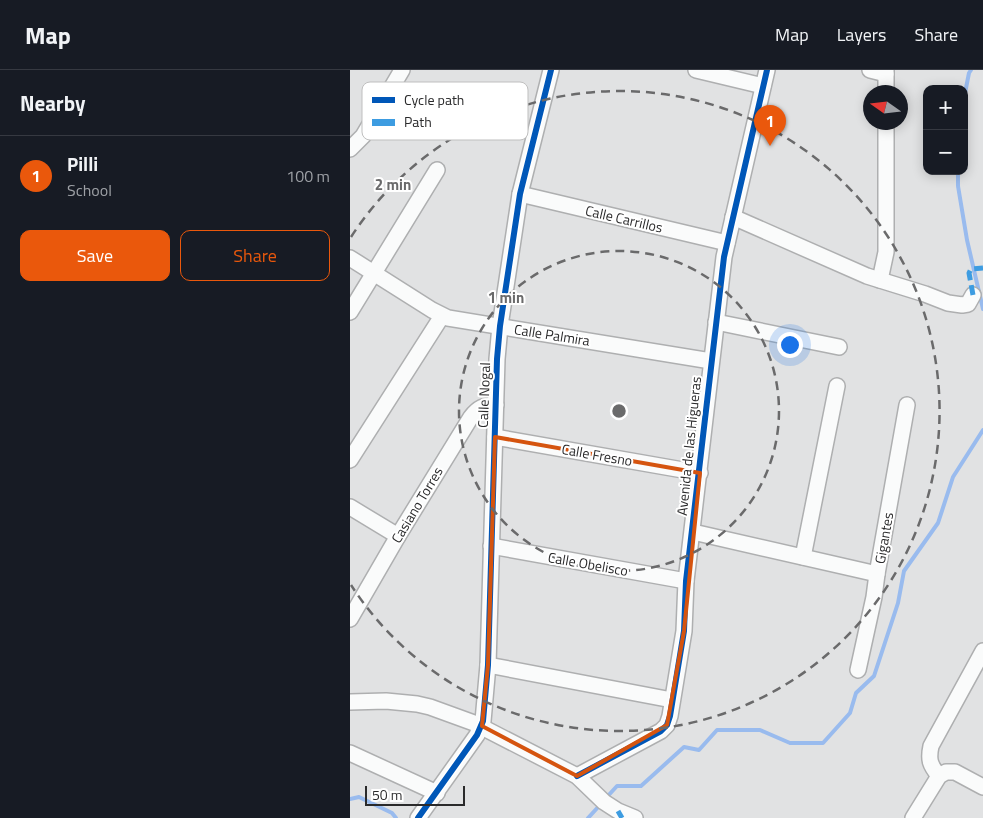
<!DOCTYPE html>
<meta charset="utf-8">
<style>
:root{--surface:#171b24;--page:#242831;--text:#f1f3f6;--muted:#9ea1a6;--line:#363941;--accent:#ea580c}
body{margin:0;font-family:"Titillium Web",sans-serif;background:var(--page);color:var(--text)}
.controls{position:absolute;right:15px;top:15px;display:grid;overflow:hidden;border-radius:10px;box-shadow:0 2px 12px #0003}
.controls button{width:45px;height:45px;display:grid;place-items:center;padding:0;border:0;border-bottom:1px solid var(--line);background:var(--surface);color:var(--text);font:25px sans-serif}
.compass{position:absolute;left:513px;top:15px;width:45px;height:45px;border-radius:50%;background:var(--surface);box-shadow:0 2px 12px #0003;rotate:284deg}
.scale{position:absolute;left:15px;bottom:12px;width:100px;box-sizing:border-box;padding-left:5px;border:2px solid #2a2a2b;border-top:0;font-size:14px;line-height:18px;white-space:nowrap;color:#2a2a2b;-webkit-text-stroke:4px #fff;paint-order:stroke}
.you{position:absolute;left:439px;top:274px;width:18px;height:18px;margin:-12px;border:4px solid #fff;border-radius:50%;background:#1a73e8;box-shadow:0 0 0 8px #1a73e833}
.badge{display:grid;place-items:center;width:32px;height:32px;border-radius:50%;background:var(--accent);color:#fff;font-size:16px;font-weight:700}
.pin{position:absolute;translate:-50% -41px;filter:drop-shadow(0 1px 2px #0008)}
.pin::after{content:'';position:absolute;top:26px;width:18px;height:15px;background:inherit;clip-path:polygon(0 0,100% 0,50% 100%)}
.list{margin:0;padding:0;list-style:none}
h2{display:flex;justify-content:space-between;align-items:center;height:65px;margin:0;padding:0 20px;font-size:21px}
h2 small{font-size:16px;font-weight:400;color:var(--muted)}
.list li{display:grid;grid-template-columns:32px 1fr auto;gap:15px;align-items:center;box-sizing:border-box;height:80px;padding:0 20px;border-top:1px solid var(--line)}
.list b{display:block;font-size:19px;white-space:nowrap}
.list p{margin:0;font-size:16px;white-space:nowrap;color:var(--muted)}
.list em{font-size:16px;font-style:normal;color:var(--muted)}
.actions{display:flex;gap:10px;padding:15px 20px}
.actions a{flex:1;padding:11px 0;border:1px solid var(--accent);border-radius:10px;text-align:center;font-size:18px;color:var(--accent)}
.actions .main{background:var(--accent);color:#fff}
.map{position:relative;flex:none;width:633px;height:748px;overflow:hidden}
header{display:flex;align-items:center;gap:30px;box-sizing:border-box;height:70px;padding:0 25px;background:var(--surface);border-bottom:1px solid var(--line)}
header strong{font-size:24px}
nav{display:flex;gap:28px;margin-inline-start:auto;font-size:18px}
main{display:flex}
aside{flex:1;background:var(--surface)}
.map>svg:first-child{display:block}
</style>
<header>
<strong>Map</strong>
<nav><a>Map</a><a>Layers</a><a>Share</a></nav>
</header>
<main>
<aside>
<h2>Nearby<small></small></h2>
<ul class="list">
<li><span class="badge">1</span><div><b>Pilli</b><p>School</p></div><em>100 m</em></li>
</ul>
<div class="actions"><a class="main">Save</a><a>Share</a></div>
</aside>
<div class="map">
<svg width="633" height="748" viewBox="0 0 633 748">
<rect width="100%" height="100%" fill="#e1e2e3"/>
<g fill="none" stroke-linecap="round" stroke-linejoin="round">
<g stroke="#9be" stroke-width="4">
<polyline points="614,28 619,3 621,0"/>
<polyline points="608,101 608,116 617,170 633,239"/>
<polyline points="256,728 267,716 291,716 334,677 349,680 367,660 410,660 440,673 473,673 500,643 506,623 524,606 548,533 554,501 588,453 603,407 633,360"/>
<polyline points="0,729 9,727 42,743 46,748"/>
<polyline points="238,748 250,735"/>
</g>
<defs>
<g id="minor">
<polyline points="346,0 413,16"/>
<polyline points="520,0 536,4"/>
<polyline points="536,22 536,0"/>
<polyline points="0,79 13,66 52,0"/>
<polyline points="170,124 377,173"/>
<polyline points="383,147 517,206 575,224 598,233 612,235 618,234 623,225"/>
<polyline points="0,188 82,240 98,248 361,291"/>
<polyline points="530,210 536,182 536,52"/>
<polyline points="0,242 87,100"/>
<polyline points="366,252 489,277"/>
<polyline points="145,367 350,403"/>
<polyline points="0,390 92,246"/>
<polyline points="0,437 48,466"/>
<polyline points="343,462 527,504"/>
<polyline points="141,476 336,511"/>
<polyline points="453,487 487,316"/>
<path d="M0,549L48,466L121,347C128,338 134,335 146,335"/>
<polyline points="138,595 322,630"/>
<polyline points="508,600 524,527 527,504 557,335"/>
<polyline points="0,632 36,631 67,634 80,637 124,653 227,706 254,732 268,741 285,748"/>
<polyline points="0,683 87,723"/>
<polyline points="227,706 311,661 317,655 320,646 334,561 336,511 374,187 417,0"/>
<path d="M589,706C580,695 578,690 581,676L633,581"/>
<polyline points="68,748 127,665 133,651 138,595 147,289 150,256 170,124 201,0"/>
<polyline points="563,748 589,706 596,702 605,702 633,717"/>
</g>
</defs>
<use href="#minor" stroke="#aeafb0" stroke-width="18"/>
<use href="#minor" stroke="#fafbfb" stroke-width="15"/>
<g stroke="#3d9ce1" stroke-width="5" stroke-dasharray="10 5" stroke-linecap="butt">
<polyline points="623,225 619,203 621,199 633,198"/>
<polyline points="268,741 272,748"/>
</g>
<defs>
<g id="cycleway">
<polyline points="227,706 311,661 317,655 320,646 334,561 336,511 374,187 417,0"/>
<polyline points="68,748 127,665 133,651 138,595 147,289 150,256 170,124 201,0"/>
</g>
</defs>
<use href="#cycleway" stroke="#fff" stroke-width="9"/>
<use href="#cycleway" stroke="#0057b8" stroke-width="6"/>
</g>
<path fill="none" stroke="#d5540f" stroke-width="4" stroke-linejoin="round" d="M145,367L350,403L334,561L317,655L227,706L132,656L138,595Z"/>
<g fill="none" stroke="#6a6a6b" stroke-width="2.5" stroke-dasharray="9 6">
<circle cx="269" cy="341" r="160"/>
<path d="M1 167A320 320 0 1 1 1 515"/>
</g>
<g text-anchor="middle" stroke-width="4" stroke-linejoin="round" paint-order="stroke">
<g font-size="14" fill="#2a2a2b" stroke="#fff">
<text transform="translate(274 149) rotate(13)" y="5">Calle Carrillos</text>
<text transform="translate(202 265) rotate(9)" y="5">Calle Palmira</text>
<text transform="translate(134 325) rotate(-88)" y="5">Calle Nogal</text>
<text transform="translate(339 376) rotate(-84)" y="5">Avenida de las Higueras</text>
<text transform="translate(247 385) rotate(10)" y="5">Calle Fresno</text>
<text transform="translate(67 435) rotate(-59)" y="5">Casiano Torres</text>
<text transform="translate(534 468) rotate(-80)" y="5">Gigantes</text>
<text transform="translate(238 494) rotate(10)" y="5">Calle Obelisco</text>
</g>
</g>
<rect x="12" y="12" width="166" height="58" rx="8" fill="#fff" stroke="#bfbfbf" stroke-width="1"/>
<rect x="22" y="27" width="23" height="6" fill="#0057b8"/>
<rect x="22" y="49" width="23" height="7" fill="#3d9ce1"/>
<g font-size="14" fill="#2a2a2b">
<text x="54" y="35">Cycle path</text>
<text x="54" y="57">Path</text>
</g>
<circle cx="269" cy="341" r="8" fill="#6a6a6b" stroke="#fff" stroke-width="2.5"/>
<g font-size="15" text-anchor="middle" font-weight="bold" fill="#6a6a6b" stroke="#fff" stroke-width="4" stroke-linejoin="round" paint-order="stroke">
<text x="43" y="120">2 min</text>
<text x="156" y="233">1 min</text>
</g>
</svg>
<div class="controls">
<button>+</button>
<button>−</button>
</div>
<svg class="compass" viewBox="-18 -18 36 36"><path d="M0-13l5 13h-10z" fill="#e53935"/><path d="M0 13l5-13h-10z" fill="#9ea1a6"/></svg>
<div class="scale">50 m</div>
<div class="you"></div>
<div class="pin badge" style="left:420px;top:76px">1</div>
</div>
</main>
